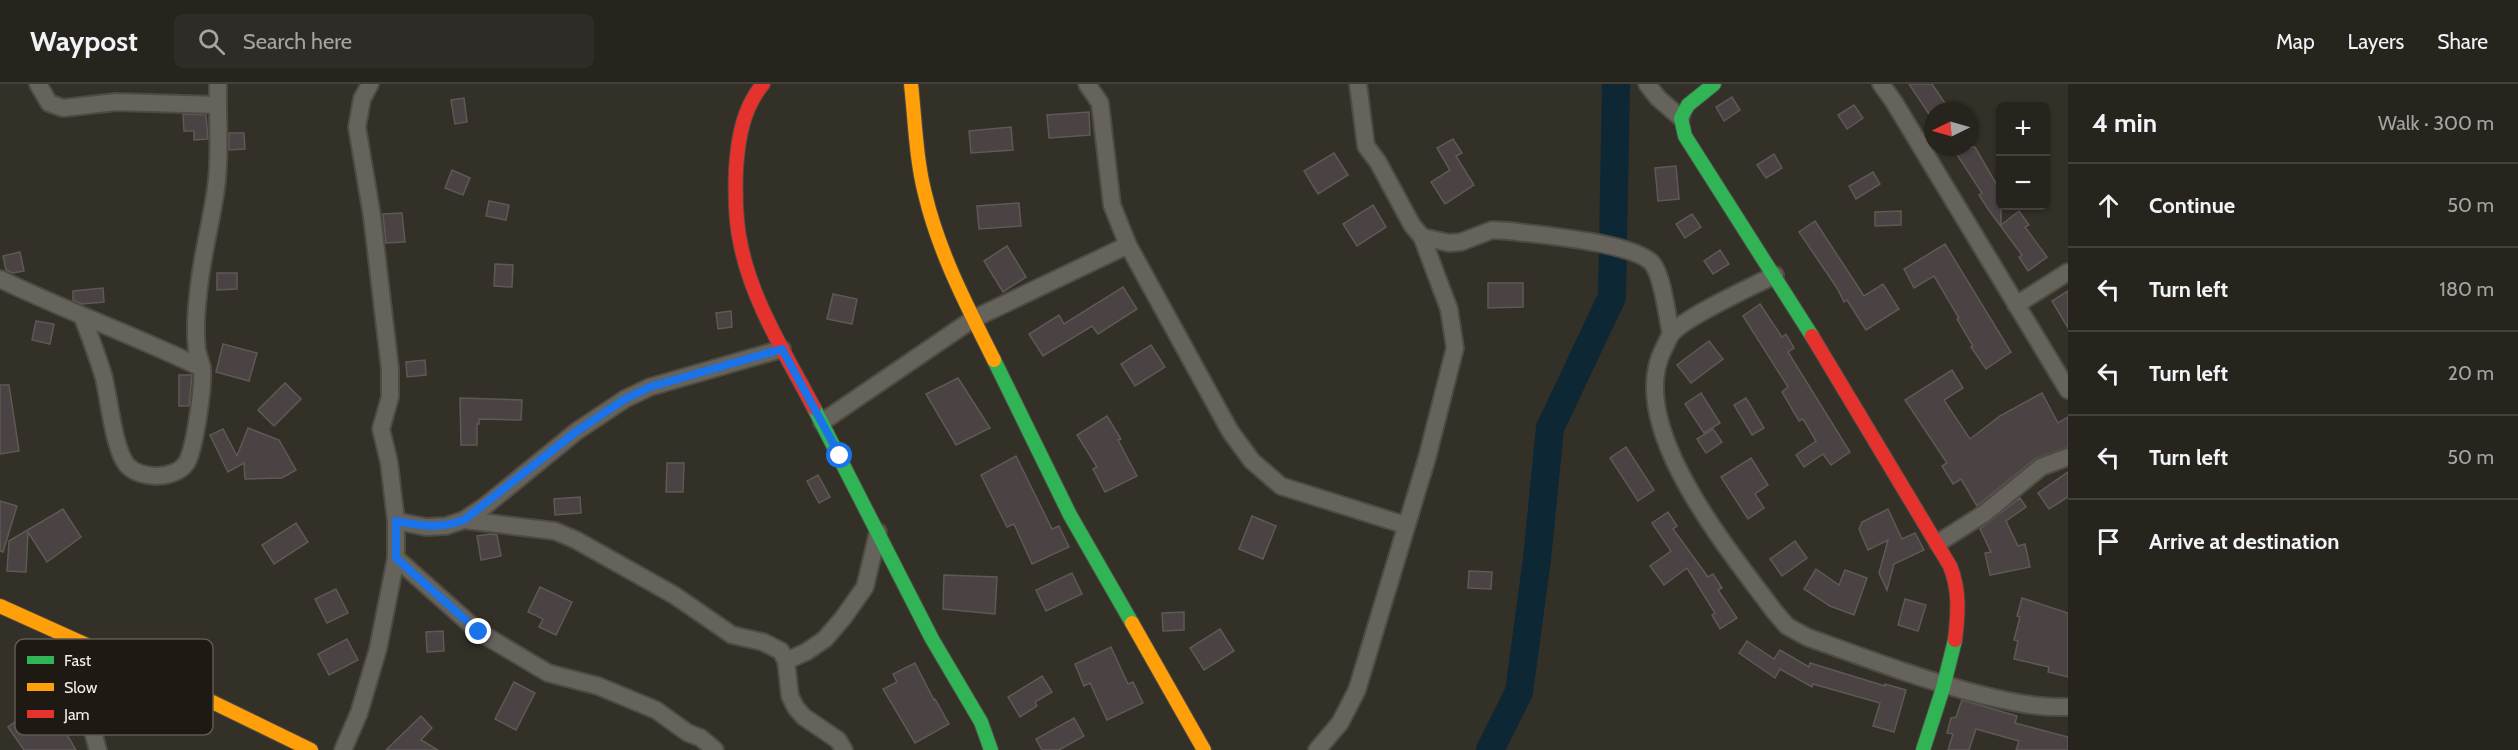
<!DOCTYPE html>
<meta charset="utf-8">
<style>
:root{--surface:#26241d;--page:#2e2c26;--text:#f1f3f6;--muted:#a4a4a4;--line:#42413b}
body{margin:0;font-family:Cabin,sans-serif;background:var(--page);color:var(--text)}
.controls{position:absolute;right:18px;top:18px;display:grid;overflow:hidden;border-radius:9px;box-shadow:0 2px 4px #0004}
.controls button{width:54px;height:54px;display:grid;place-items:center;padding:0;border:0;border-bottom:2px solid var(--line);background:var(--surface);color:var(--text);font:30px sans-serif}
.compass{position:absolute;left:1924px;top:18px;width:54px;height:54px;border-radius:50%;background:var(--surface);box-shadow:0 2px 4px #0004;rotate:265deg}
.stop{position:absolute;width:18px;height:18px;margin:-14px;border:4px solid #1a73e8;border-radius:50%;background:#fff}
.stop.end{background:#1a73e8;border-color:#fff;box-shadow:0 2px 6px #0008}
.list{margin:0;padding:0;list-style:none}
h2{display:flex;justify-content:space-between;align-items:center;height:78px;margin:0;padding:0 24px;font-size:26px}
h2 small{font-size:20px;font-weight:400;color:var(--muted)}
.list li{display:grid;grid-template-columns:39px 1fr auto;gap:18px;align-items:center;box-sizing:border-box;height:84px;padding:0 24px;border-top:2px solid var(--line)}
.list b{display:block;font-size:22px;white-space:nowrap}
.list em{font-size:20px;font-style:normal;color:var(--muted)}
.icon{flex:none;width:33px;height:33px;fill:none;stroke:currentColor;stroke-width:2;stroke-linecap:round;stroke-linejoin:round}
.map{position:relative;flex:none;width:2068px;height:666px;overflow:hidden}
header{display:flex;align-items:center;gap:36px;box-sizing:border-box;height:84px;padding:0 30px;background:var(--surface);border-bottom:2px solid var(--line)}
header strong{font-size:28px}
nav{display:flex;gap:33px;margin-inline-start:auto;font-size:21px}
.search{width:420px;height:54px;background:var(--page);display:flex;align-items:center;gap:15px;box-sizing:border-box;padding:0 21px;border-radius:9px;color:var(--muted);font-size:22px}
main{display:flex}
aside{flex:1;background:var(--surface)}
.map>svg:first-child{display:block}
</style>
<header>
<strong>Waypost</strong>
<div class="search"><svg class="icon" aria-label="search" viewBox="0 0 24 24"><circle cx="10" cy="10" r="6"/><path d="M15 15l6 6"/></svg>Search here</div>
<nav><a>Map</a><a>Layers</a><a>Share</a></nav>
</header>
<main>
<div class="map">
<svg width="2068" height="666" viewBox="0 0 2068 666">
<rect width="100%" height="100%" fill="#333027"/>
<g fill="none" stroke-linecap="round" stroke-linejoin="round">
<polyline stroke="#0e2734" stroke-width="28" points="1490,666 1519,608 1537,475 1550,344 1612,213 1616,0"/>
</g>
<g fill="#4b4243" stroke="#5d5956" stroke-width="1.5">
<polygon points="1909,0 1932,0 1947,22 1940,27 1933,27 1931,33"/>
<polygon points="1732,13 1740,26 1724,37 1716,23"/>
<polygon points="464,14 467,38 455,40 451,16"/>
<polygon points="1854,21 1863,34 1847,45 1838,31"/>
<polygon points="1089,28 1090,51 1049,54 1047,31"/>
<polygon points="183,30 206,31 208,55 194,56 194,47 184,47"/>
<polygon points="1011,43 1013,66 971,69 969,47"/>
<polygon points="229,49 244,49 245,65 229,66"/>
<polygon points="1453,55 1462,69 1456,72 1474,101 1445,120 1431,98 1450,86 1437,64"/>
<polygon points="1952,63 1975,63 2001,108 2001,141 2019,127 2029,141 2025,143 2047,173 2028,187 2019,173 2022,171 1988,125 1979,111 1982,109"/>
<polygon points="1334,69 1348,91 1318,110 1304,87"/>
<polygon points="1774,70 1782,84 1766,94 1757,81"/>
<polygon points="1676,82 1679,115 1658,117 1655,84"/>
<polygon points="452,86 470,94 463,111 445,104"/>
<polygon points="1873,88 1880,100 1856,115 1849,102"/>
<polygon points="489,117 509,121 506,136 486,132"/>
<polygon points="1019,119 1021,142 979,145 977,122"/>
<polygon points="1373,121 1386,143 1357,162 1343,140"/>
<polygon points="1901,127 1901,141 1875,142 1875,128"/>
<polygon points="402,129 405,158 386,159 383,130"/>
<polygon points="1692,130 1701,143 1685,154 1676,140"/>
<polygon points="1815,137 1864,212 1883,200 1899,225 1866,246 1847,216 1844,218 1837,204 1799,148"/>
<polygon points="1945,160 2011,268 1986,285 1971,263 1973,262 1957,235 1959,234 1934,192 1914,204 1904,185"/>
<polygon points="1007,162 1026,193 1003,208 984,177"/>
<polygon points="1720,166 1729,180 1713,190 1704,177"/>
<polygon points="20,168 24,187 13,189 6,186 3,172"/>
<polygon points="495,180 513,181 512,203 494,202"/>
<polygon points="217,189 237,189 237,205 217,206"/>
<polygon points="1488,199 1523,199 1523,223 1488,224"/>
<polygon points="1123,203 1137,225 1098,250 1092,242 1043,272 1029,250 1059,231 1064,240"/>
<polygon points="103,204 104,218 82,220 73,216 73,207"/>
<polygon points="2068,207 2068,244 2052,217"/>
<polygon points="833,210 857,215 852,240 827,235"/>
<polygon points="1760,220 1782,253 1786,250 1794,264 1788,268 1850,368 1831,381 1823,370 1804,383 1796,371 1816,357 1803,335 1799,337 1782,308 1788,303 1743,232"/>
<polygon points="731,227 732,243 718,245 716,229"/>
<polygon points="36,237 54,240 50,260 32,256"/>
<polygon points="1709,257 1723,275 1691,299 1677,281"/>
<polygon points="223,260 257,269 249,297 216,288"/>
<polygon points="1151,261 1165,283 1135,302 1121,280"/>
<polygon points="425,276 426,291 407,293 406,278"/>
<polygon points="1952,286 1963,304 1944,316 1970,355 2000,332 2042,309 2058,339 2068,333 2068,363 2035,375 1977,422 1961,395 1953,400 1942,382 1947,379 1905,316"/>
<polygon points="179,291 192,291 189,322 179,322"/>
<polygon points="958,294 990,344 956,361 926,310"/>
<polygon points="285,299 301,315 274,342 258,326"/>
<polygon points="0,301 9,301 19,367 0,370"/>
<polygon points="1701,309 1720,339 1704,349 1685,320"/>
<polygon points="460,314 522,316 521,336 479,335 479,340 477,340 477,361 461,361"/>
<polygon points="1746,314 1764,344 1752,351 1734,321"/>
<polygon points="1107,332 1121,355 1118,356 1137,392 1105,408 1093,385 1097,383 1077,351"/>
<polygon points="248,344 279,356 296,386 282,394 245,395 244,379 228,388 210,351 223,345 237,372"/>
<polygon points="1713,345 1722,358 1706,369 1697,355"/>
<polygon points="1626,363 1654,406 1638,417 1610,374"/>
<polygon points="1016,372 1052,445 1059,442 1069,463 1032,480 1014,440 1007,443 981,391"/>
<polygon points="1751,374 1768,401 1755,410 1764,424 1748,435 1721,393"/>
<polygon points="667,379 684,379 683,408 666,408"/>
<polygon points="2068,388 2068,413 2049,425 2038,409"/>
<polygon points="818,391 830,413 819,419 807,397"/>
<polygon points="580,413 581,429 555,431 554,415"/>
<polygon points="2020,414 2026,423 2006,437 2018,462 2025,460 2030,483 1990,491 1985,469 1991,468 1980,445"/>
<polygon points="0,417 17,422 3,468 0,467"/>
<polygon points="63,425 81,453 47,478 28,448 26,488 7,487 9,457"/>
<polygon points="1888,425 1902,455 1915,449 1924,466 1894,480 1887,506 1879,489 1888,456 1868,466 1859,445 1862,438"/>
<polygon points="1668,428 1677,442 1673,445 1708,493 1713,490 1722,504 1718,506 1737,534 1720,545 1712,531 1715,529 1687,484 1664,501 1650,482 1671,467 1652,439"/>
<polygon points="1252,432 1276,442 1263,475 1239,465"/>
<polygon points="296,439 308,458 274,480 262,461"/>
<polygon points="491,450 497,451 501,472 481,476 477,452"/>
<polygon points="1795,457 1807,474 1782,492 1770,475"/>
<polygon points="1816,485 1839,501 1845,486 1867,494 1854,531 1830,522 1804,505"/>
<polygon points="1469,487 1492,488 1491,505 1468,504"/>
<polygon points="1072,489 1082,510 1046,527 1036,506"/>
<polygon points="944,491 997,493 995,530 943,525"/>
<polygon points="540,503 572,518 556,551 539,543 543,535 528,528"/>
<polygon points="336,505 348,529 327,539 315,515"/>
<polygon points="2022,514 2068,529 2068,593 2048,588 2049,583 2014,575 2018,557 2014,556 2020,533 2017,532"/>
<polygon points="1905,515 1926,521 1918,547 1898,541"/>
<polygon points="1184,528 1184,546 1163,547 1162,529"/>
<polygon points="1220,545 1234,567 1204,586 1190,564"/>
<polygon points="443,547 444,567 427,568 426,548"/>
<polygon points="347,555 358,576 329,591 318,570"/>
<polygon points="1747,557 1774,575 1780,566 1809,583 1810,579 1885,602 1885,600 1906,606 1894,648 1873,642 1880,619 1813,600 1812,603 1780,585 1775,594 1739,569"/>
<polygon points="1111,563 1128,600 1133,598 1143,619 1107,636 1090,599 1084,602 1075,580"/>
<polygon points="915,579 934,616 935,615 949,640 915,659 883,605 897,598 893,590"/>
<polygon points="1042,592 1052,608 1035,618 1037,622 1020,633 1008,613"/>
<polygon points="514,598 535,609 516,646 495,635"/>
<polygon points="50,613 69,640 63,644 76,666 24,666 8,643"/>
<polygon points="1962,616 2017,632 2015,639 2068,653 2068,666 2016,666 2019,657 1976,645 1969,666 1948,666 1953,650 1947,649 1951,634 1956,633"/>
<polygon points="421,632 432,644 421,656 438,666 386,666"/>
<polygon points="1074,634 1084,652 1059,666 1042,666 1036,655"/>
</g>
<g fill="none" stroke-linecap="round" stroke-linejoin="round">
<defs>
<g id="street">
<polyline points="38,0 49,19 63,24 116,18 218,21"/>
<polyline points="1087,0 1100,19 1112,121 1128,161 1230,347 1252,377 1281,402 1405,441"/>
<polyline points="1647,0 1658,14 1681,34"/>
<polyline points="1881,0 1894,18 2068,306"/>
<path d="M1422,153L1449,159L1461,158L1492,146L1509,147C1539,151 1632,158 1652,179C1663,192 1667,232 1671,250"/>
<path d="M1775,191C1751,203 1687,232 1672,249C1668,254 1666,261 1663,266C1625,343 1730,467 1774,527L1787,542L1807,553C1865,574 1923,596 1982,611C2011,618 2038,624 2068,623"/>
<path d="M0,195C66,227 136,252 202,284"/>
<polyline points="2016,221 2068,188"/>
<path d="M83,234C90,253 98,273 104,294C109,315 114,366 127,381C140,396 176,396 187,378C195,363 204,300 202,284C201,278 198,272 197,266C195,249 196,229 198,212C201,175 211,140 216,104C221,71 217,34 218,0"/>
<polyline points="822,338 973,235 1128,161"/>
<polyline points="464,436 555,447 576,456 674,511 732,551 763,558 781,567 786,577 790,612 796,624 804,633 838,656 844,666"/>
<polyline points="396,437 426,443 446,442 464,436 485,422 577,347 625,315 650,303 782,265"/>
<polyline points="1938,459 1985,429 2041,383 2068,373"/>
<polyline points="396,474 479,548 548,589 598,602 656,626 688,649 701,654 715,666"/>
<path d="M97,566C86,605 86,627 98,666"/>
<polyline points="786,577 806,568 825,555 843,534 865,503 878,448"/>
<polyline points="343,666 359,629 378,565 396,474 396,437 389,378 381,345 390,313 390,285 372,132 357,43 362,15 370,0"/>
<polyline points="1317,666 1340,639 1357,606 1427,374 1455,264 1449,225 1422,153 1412,141 1378,78 1366,62 1358,0"/>
</g>
<g id="fast">
<polyline points="1714,0 1688,21 1681,34 1685,52 1812,252"/>
<polyline points="994,276 1070,431 1132,539"/>
<polyline points="814,324 932,555 981,638 991,666"/>
<polyline points="1923,666 1943,604 1955,556"/>
</g>
<g id="slow">
<path d="M911,0C915,36 916,75 925,110C939,169 967,222 994,276"/>
<polyline points="0,522 202,613 311,666"/>
<polyline points="1132,539 1204,666"/>
</g>
<g id="jam">
<path d="M763,0C743,24 738,54 736,85C735,111 735,137 741,162C753,220 787,272 814,324"/>
<path d="M1812,252L1950,482C1960,506 1958,531 1955,556"/>
</g>
</defs>
<use href="#street" stroke="#4e4b43" stroke-width="20"/>
<use href="#fast" stroke="#4e4b43" stroke-width="16"/>
<use href="#slow" stroke="#4e4b43" stroke-width="16"/>
<use href="#jam" stroke="#4e4b43" stroke-width="16"/>
<use href="#street" stroke="#66635c" stroke-width="16"/>
<use href="#fast" stroke="#30b455" stroke-width="14"/>
<use href="#slow" stroke="#ff9f0a" stroke-width="14"/>
<use href="#jam" stroke="#e5322d" stroke-width="14"/>
</g>
<g fill="none" stroke-linecap="round" stroke-linejoin="round">
<path stroke="#1a73e8" stroke-width="8" d="M479,548L396,474V437C423,442 438,445 464,436L577,347L625,315L650,303L782,265L840,372"/>
</g>
<rect x="15" y="555" width="198" height="96" rx="9" fill="#1e1a13" stroke="#5e5a52" stroke-width="1.5"/>
<rect x="27" y="572" width="27" height="8" fill="#30b455"/>
<rect x="27" y="599" width="27" height="8" fill="#ff9f0a"/>
<rect x="27" y="626" width="27" height="8" fill="#e5322d"/>
<g font-size="16" fill="#f4efe5">
<text x="64" y="582">Fast</text>
<text x="64" y="609">Slow</text>
<text x="64" y="636">Jam</text>
</g>
</svg>
<div class="controls">
<button>+</button>
<button>−</button>
</div>
<svg class="compass" viewBox="-18 -18 36 36"><path d="M0-13l5 13h-10z" fill="#e53935"/><path d="M0 13l5-13h-10z" fill="#a4a4a4"/></svg>
<div class="stop" style="left:840px;top:372px"></div>
<div class="stop end" style="left:479px;top:548px"></div>
</div>
<aside>
<h2>4 min<small>Walk · 300 m</small></h2>
<ul class="list">
<li><svg class="icon" aria-label="ahead" viewBox="0 0 24 24"><path d="M12 20V5M6 11l6-6 6 6"/></svg><div><b>Continue</b></div><em>50 m</em></li>
<li><svg class="icon" aria-label="left" viewBox="0 0 24 24"><path d="M17 20v-9H6M10 6l-5 5 5 5"/></svg><div><b>Turn left</b></div><em>180 m</em></li>
<li><svg class="icon" aria-label="left" viewBox="0 0 24 24"><path d="M17 20v-9H6M10 6l-5 5 5 5"/></svg><div><b>Turn left</b></div><em>20 m</em></li>
<li><svg class="icon" aria-label="left" viewBox="0 0 24 24"><path d="M17 20v-9H6M10 6l-5 5 5 5"/></svg><div><b>Turn left</b></div><em>50 m</em></li>
<li><svg class="icon" aria-label="arrive" viewBox="0 0 24 24"><path d="M6 21V4h12l-3 4 3 4H6"/></svg><div><b>Arrive at destination</b></div></li>
</ul>
</aside>
</main>
